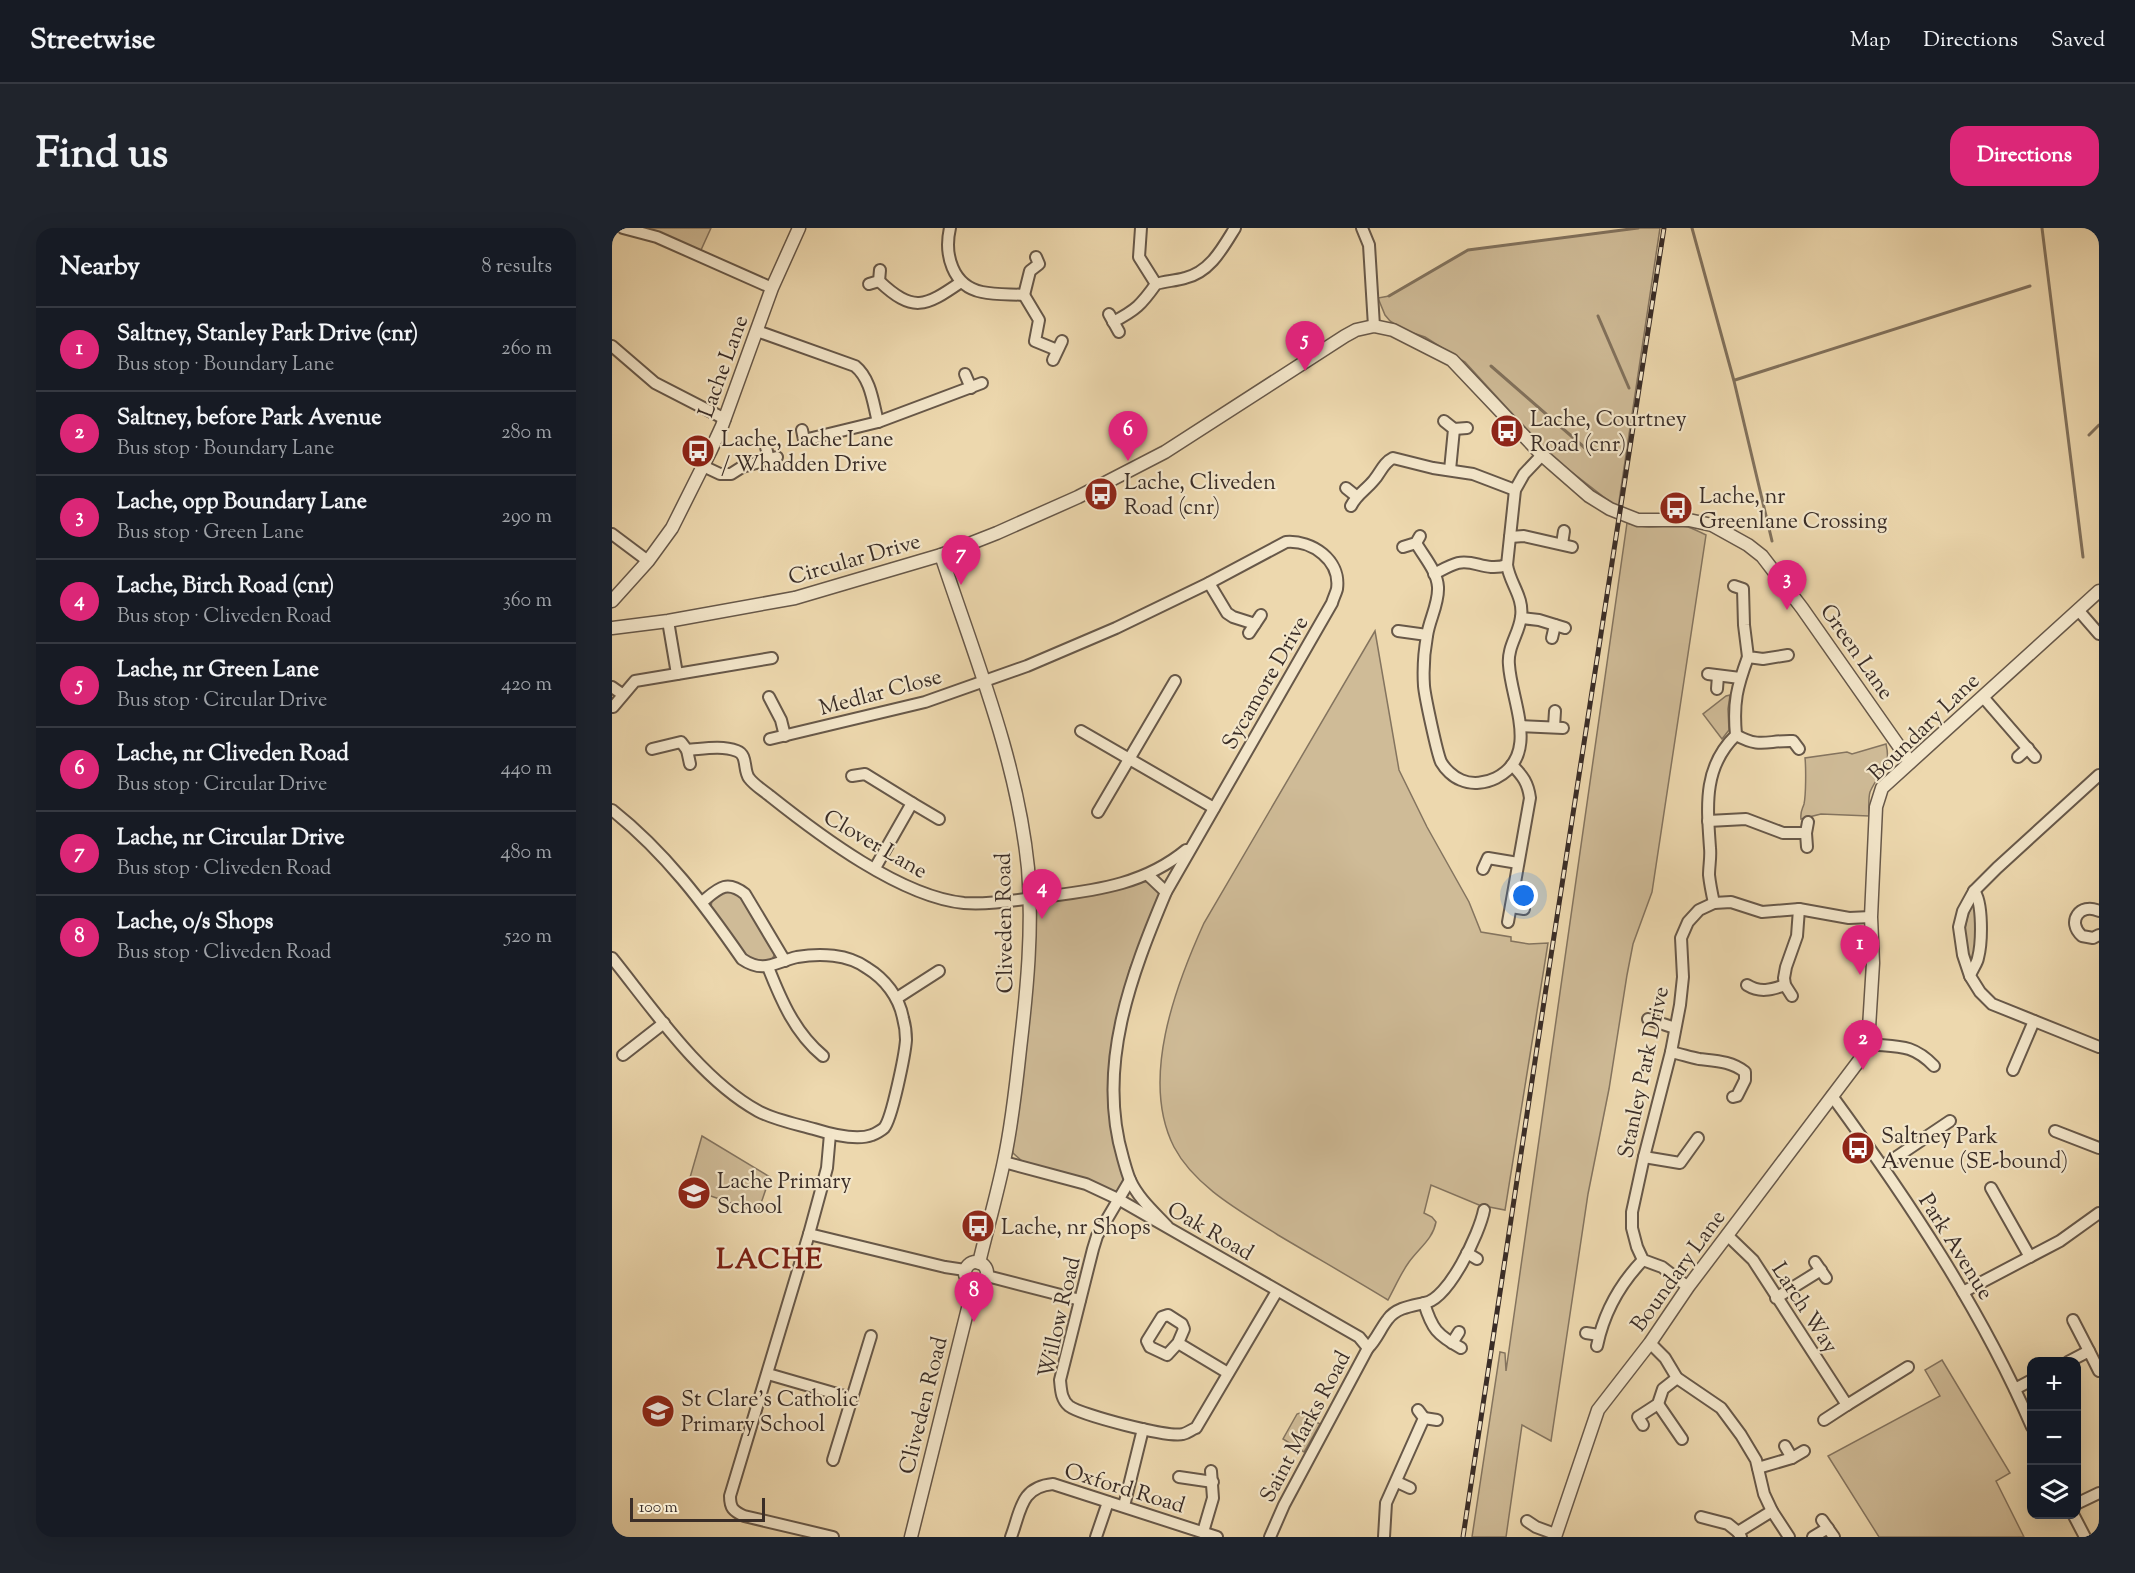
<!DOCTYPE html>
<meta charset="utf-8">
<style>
:root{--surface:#171b24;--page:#20242c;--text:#f1f3f6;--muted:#9ea1a6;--line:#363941;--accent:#db2777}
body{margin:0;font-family:"Sorts Mill Goudy",serif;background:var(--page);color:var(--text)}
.controls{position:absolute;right:18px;bottom:18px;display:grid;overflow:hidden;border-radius:12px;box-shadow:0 6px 24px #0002}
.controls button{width:54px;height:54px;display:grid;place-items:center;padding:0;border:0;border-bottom:2px solid var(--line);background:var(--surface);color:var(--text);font:30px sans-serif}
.scale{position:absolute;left:18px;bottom:15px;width:135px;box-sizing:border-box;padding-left:6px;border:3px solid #3a2d27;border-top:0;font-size:16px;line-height:21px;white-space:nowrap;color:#3a2d27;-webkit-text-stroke:4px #f3e6ca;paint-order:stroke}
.you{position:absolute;left:912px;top:668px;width:21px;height:21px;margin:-15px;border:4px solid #fff;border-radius:50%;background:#1a73e8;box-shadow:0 0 0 9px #1a73e833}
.badge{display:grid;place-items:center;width:39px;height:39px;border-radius:50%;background:var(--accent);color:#fff;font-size:20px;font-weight:700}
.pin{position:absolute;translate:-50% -50px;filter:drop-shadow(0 2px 3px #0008)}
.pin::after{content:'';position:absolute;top:32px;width:21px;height:18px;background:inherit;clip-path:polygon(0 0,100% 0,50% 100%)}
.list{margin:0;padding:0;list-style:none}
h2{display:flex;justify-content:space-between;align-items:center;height:78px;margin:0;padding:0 24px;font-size:26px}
h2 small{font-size:20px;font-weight:400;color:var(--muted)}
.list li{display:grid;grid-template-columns:39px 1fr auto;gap:18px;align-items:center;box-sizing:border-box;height:84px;padding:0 24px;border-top:2px solid var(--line)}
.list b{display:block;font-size:22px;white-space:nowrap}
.list p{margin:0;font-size:20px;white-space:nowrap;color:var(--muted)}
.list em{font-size:20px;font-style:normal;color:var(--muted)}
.icon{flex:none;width:33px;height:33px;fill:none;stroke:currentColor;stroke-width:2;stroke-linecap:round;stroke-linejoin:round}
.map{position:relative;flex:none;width:1487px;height:1309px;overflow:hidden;border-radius:18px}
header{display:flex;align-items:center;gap:36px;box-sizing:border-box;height:84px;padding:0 30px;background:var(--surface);border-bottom:2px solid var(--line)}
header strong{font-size:28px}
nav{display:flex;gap:33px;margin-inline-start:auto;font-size:21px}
.intro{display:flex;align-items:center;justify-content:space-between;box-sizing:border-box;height:144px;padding:0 36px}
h1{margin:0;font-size:42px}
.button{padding:15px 27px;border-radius:18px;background:var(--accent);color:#fff;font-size:21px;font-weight:700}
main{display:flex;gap:36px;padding:0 36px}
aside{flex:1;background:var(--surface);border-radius:18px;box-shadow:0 6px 24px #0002}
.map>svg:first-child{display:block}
</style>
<header>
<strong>Streetwise</strong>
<nav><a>Map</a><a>Directions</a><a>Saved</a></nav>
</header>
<div class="intro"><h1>Find us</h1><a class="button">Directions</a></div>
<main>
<aside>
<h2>Nearby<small>8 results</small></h2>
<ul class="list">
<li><span class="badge">1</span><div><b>Saltney, Stanley Park Drive (cnr)</b><p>Bus stop · Boundary Lane</p></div><em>260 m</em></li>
<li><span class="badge">2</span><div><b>Saltney, before Park Avenue</b><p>Bus stop · Boundary Lane</p></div><em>280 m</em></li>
<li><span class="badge">3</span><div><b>Lache, opp Boundary Lane</b><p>Bus stop · Green Lane</p></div><em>290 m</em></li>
<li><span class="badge">4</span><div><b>Lache, Birch Road (cnr)</b><p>Bus stop · Cliveden Road</p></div><em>360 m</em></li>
<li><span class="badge">5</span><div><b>Lache, nr Green Lane</b><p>Bus stop · Circular Drive</p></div><em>420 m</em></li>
<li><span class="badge">6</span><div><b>Lache, nr Cliveden Road</b><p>Bus stop · Circular Drive</p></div><em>440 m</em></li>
<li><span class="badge">7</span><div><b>Lache, nr Circular Drive</b><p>Bus stop · Cliveden Road</p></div><em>480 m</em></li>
<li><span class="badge">8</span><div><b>Lache, o/s Shops</b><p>Bus stop · Cliveden Road</p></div><em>520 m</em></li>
</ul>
</aside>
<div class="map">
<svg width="1487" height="1309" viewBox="0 0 1487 1309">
<rect width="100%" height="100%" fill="#edd8ae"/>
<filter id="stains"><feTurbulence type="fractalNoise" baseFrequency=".00333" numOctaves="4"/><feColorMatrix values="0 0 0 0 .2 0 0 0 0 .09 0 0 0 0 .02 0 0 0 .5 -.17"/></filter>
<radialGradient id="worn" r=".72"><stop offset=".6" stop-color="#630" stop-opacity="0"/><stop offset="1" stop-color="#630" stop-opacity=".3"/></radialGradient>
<g fill="#cfbb97" stroke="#84745f" stroke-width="1.5">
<polygon points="28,0 99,0 89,22"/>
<polygon points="1026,0 1048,0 1006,280 939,228 853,134 813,109 792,102 778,93 773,87 766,70 777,68 856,22"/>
<path d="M1015,295C1039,304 1056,294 1076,299C1082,301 1088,304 1094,307L1040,664L1021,716L1015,747L997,861L976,966L939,1213L910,1197L894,1309H860L888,1124L893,1125L894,1143Z"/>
<path d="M763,403L787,542L815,599L857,674L869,704L899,709V713L917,716L936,715L893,982L867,977L819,957L812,985L820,989L824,994C821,1011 807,1020 797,1034C789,1045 783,1059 776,1072C740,1050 703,1029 666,1007C630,984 583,959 562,919C528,852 563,759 592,695Z"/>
<polygon points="1118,467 1116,481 1117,502 1110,511 1091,486 1114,468"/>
<path d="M1274,516C1280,541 1267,543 1258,564C1256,571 1257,581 1257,588L1209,586L1189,591C1188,584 1190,582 1192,576C1194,567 1194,539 1193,530L1235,524L1240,526Z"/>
<polygon points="529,653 540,655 548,661 547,670 518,740 505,795 498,842 512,954 508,962 501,964 410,933 401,925 400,919 423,683 433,672"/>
<path d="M116,661L128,666L164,724L160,731C133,744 112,698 99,680L100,671Z"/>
<path d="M1364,675V718L1360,736C1348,721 1352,692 1361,676Z"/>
<polygon points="90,908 158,949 146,984 75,960"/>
<polygon points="1330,1132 1398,1245 1384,1253 1412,1309 1267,1309 1216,1228 1328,1168 1313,1142"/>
<polygon points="688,1185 708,1196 692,1224 671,1211 685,1186"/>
</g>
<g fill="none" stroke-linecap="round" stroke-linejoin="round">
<g stroke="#81715c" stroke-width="3">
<polyline points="1080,0 1122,153 1160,313"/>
<polyline points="1430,0 1471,329"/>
<polyline points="777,68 856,22 1026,0"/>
<polyline points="986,88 1017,160"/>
<polyline points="879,138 973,220"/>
<polyline points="1123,152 1418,58"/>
<polyline points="1477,207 1487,197"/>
</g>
<defs>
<g id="minor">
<polyline points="11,0 45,9 160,60"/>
<path d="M338,0C332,26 340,58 370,64C384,67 398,66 412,67L418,43L427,36L424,29"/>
<polyline points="529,0 527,29 544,56"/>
<polyline points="750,0 757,17 762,98"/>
<path d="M267,53C301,85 313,79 349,54"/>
<polyline points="257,56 267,53 268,42"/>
<polyline points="412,67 427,92 423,113 445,122"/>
<polyline points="497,86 507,104"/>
<path d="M501,94C524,82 529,77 544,56C553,53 563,53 573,50C598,44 610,21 623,0"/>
<path d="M145,103L243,138C259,151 261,175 266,194"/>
<polyline points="0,118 43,155 113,191"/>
<polyline points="441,132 450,113"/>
<polyline points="353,146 359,160"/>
<polyline points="832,193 842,201 838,242"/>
<polyline points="842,201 855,200"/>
<polyline points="190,202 192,212 266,194 370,155"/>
<polyline points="154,219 157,232"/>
<polyline points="91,238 108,246 119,246 130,239 165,229"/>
<polyline points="734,260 744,268"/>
<path d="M739,278C745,266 754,262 762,252C769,244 771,235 781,230L821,240L861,246L903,262"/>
<polyline points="0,306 36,333"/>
<polyline points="898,309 912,308 960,319"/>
<path d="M804,315C812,329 825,343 826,359C827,376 817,392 815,408C812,424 811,442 812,458C813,469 825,525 829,534C833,541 841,549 849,552C860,557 874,555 884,550C929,527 899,473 897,437C895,419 907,406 909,389C912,369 898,356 895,337L903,262L912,246L930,227"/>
<polyline points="950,316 952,303"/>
<polyline points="791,319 804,315 808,308"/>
<path d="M822,346C830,342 838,337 846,335C863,331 873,344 895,337"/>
<polyline points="597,355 615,385 621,389 643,396"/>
<polyline points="1122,358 1131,361 1132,397 1136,429 1151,431 1176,427"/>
<polyline points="1467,383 1487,406"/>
<polyline points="909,390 927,392 953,400"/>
<polyline points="56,393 65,446 160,430"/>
<polyline points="786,403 815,407"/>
<polyline points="637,405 649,387"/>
<polyline points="940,410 943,397"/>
<polyline points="1096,446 1128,450"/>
<polyline points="0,459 10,466"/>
<polyline points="1105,461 1106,448"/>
<polyline points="157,469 169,492 173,508"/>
<polyline points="1371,469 1423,529"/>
<polyline points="1,479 23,453 65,446"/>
<polyline points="909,498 951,500"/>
<polyline points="942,499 943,483"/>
<polyline points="469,503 602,580"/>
<path d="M1124,507C1149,521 1155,512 1181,513L1187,521"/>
<path d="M158,511L313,474L415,438L504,400L597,355L674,314C700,312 729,332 725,361C724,365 721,371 720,375L554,664C519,747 484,839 511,930C513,937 515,945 518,952C526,970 542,984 555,998"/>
<path d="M40,521L69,514L75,522C91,521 109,517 125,523C136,527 131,542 137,550C142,557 152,563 158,568C207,607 289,669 352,675C380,677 410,671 438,668C488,662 534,655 574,622"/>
<polyline points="75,522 78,536"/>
<polyline points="1406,529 1416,520"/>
<polyline points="240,548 253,546 300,575 263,640"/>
<polyline points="300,575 327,591"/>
<path d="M0,582C53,624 92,676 130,731C152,746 163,734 185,729C208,725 236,726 255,740C273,751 287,769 291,790C293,797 294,805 294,812C293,826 280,891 272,900C270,902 263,906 260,907C244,913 218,906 202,901C184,896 163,892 146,883C88,851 41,781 0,730"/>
<polyline points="486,584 563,453"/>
<polyline points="1096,593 1134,591 1171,605 1194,605"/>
<polyline points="1195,619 1194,605 1196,594"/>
<polyline points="871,641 876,630 906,635"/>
<polyline points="536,647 554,664"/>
<path d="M1362,663C1371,674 1370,715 1366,730C1365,736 1360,741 1358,748L1368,764L1380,776L1487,819"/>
<path d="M90,674C106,661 114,651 133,666L173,733"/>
<path d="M1102,675C1100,666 1098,656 1097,647C1097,638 1099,629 1098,620C1095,577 1091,539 1124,507C1121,474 1125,459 1136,429"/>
<polyline points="899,679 912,681"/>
<path d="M1487,683C1468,674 1454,694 1470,708L1481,710L1487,707"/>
<path d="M896,694L918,570C916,555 911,548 900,537"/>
<path d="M156,739C169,772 183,805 211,828"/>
<polyline points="1358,748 1351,727 1347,699 1351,683 1362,663 1385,640 1487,547"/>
<path d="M1135,757C1148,765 1159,762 1173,757"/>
<polyline points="1180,768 1173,757 1172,750 1174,739 1185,708 1187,681"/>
<polyline points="285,770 327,743"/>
<polyline points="1036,791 1063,800"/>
<path d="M1256,816C1285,819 1300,815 1322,838"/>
<path d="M1059,824C1068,826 1078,829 1087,831C1104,833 1119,833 1133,844V852L1125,868L1121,869"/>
<polyline points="11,827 52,795"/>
<polyline points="1401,842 1422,793"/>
<path d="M1220,868C1296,972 1369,1081 1420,1199"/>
<polyline points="1443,903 1487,920"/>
<path d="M218,906L215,940L197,1006L118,1268C118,1280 121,1283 132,1288L221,1309"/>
<polyline points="1032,929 1068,935 1086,910"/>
<polyline points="392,934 474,956 506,971 747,1109 756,1120 672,1277 658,1309"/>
<polyline points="1271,938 1338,893"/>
<path d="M518,952L485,1008L481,1021L448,1152C449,1162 449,1171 457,1178C469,1187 556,1210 571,1206C576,1205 580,1201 584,1200L665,1063"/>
<polyline points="1379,960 1418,1029"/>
<polyline points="197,1006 333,1039 353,1042"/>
<polyline points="1115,1007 1141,1032 1235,1177 1296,1139"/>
<polyline points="855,1025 865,1031"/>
<polyline points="1203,1034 1214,1050"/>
<polyline points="375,1048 468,1072"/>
<polyline points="1076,1059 1050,1039 1031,1032 1025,1019 1020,1000 1020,984 1032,929 1059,824 1068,777 1071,749 1069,710 1076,694 1087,682 1102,675 1119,674 1150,684 1187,681 1237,690 1259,689"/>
<polyline points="1351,1064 1448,1013 1487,985"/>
<polyline points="1164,1070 1209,1042"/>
<path d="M812,1075C836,1073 868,1004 872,982"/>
<polyline points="1461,1092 1477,1123"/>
<polyline points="974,1105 987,1107"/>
<polyline points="566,1115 572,1101 570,1096 556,1087 550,1089 535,1113 538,1119 555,1127 566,1115 616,1145"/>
<polyline points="840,1115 847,1104"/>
<polyline points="1038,1115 1053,1130 1065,1150 1109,1180 1129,1207 1144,1232 1152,1266 1160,1283 1177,1309"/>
<path d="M985,1118C992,1084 1007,1057 1031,1032"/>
<path d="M756,1120C765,1111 768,1101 776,1091C784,1080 799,1078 812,1075C820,1101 825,1107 849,1120"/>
<polyline points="1456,1134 1477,1123 1487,1143"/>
<polyline points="156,1146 239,1170"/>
<polyline points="1403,1161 1420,1152"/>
<polyline points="1046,1176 1070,1211"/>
<polyline points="812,1190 825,1192"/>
<polyline points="1212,1192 1235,1177"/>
<polyline points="1031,1197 1026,1189 1046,1176 1051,1161 1065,1150"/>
<polyline points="1173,1218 1180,1230"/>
<polyline points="221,1232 259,1108"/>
<polyline points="1146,1240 1180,1230 1192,1223"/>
<polyline points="567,1249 601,1254"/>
<polyline points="785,1254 798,1260"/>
<polyline points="1464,1276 1487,1265"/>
<polyline points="512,1278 531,1201"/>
<polyline points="1461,1286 1473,1309"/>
<polyline points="1089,1289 1116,1296 1126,1304"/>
<polyline points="1210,1292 1222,1309"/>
<polyline points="915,1293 924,1299 943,1306"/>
<polyline points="591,1304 601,1270 599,1243"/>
<path d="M399,1309C409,1283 408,1259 441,1256L605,1309"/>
<polyline points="484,1309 496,1274"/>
<polyline points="772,1309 774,1275 812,1190 806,1182"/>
<polyline points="1129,1309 1126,1304 1160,1283"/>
<polyline points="1201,1309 1216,1300"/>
</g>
<g id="tertiary">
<path d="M329,327C363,430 405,531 416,640C421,700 415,762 408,821C404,859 400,896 392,933C385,967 375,1001 367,1035"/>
<polyline points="0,373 36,333 60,300 98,224 110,198 160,60 187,0"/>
<polyline points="0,400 56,393 183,370 329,327 385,305 466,269 553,224 733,108 744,102 762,98 781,102 840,132 930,227 977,268 998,281 1026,292 1077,292 1100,297 1136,317 1150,328 1190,380 1298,534"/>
<circle cx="364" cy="1045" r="11"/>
<polyline points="299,1309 362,1056"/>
<polyline points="943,1309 986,1182 1038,1115 1076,1059 1249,830 1256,816 1261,735 1259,689 1264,579 1270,560 1487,363"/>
</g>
</defs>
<use href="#minor" stroke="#675849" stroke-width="14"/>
<use href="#tertiary" stroke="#675849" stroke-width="15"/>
<use href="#minor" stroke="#f3e6ca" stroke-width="10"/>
<use href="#tertiary" stroke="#f3e6ca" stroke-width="12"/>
<defs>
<polyline id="rail" points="851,1309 938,734 1052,0"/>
</defs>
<use href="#rail" stroke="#3a2d27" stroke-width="5"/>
<use href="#rail" stroke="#f3e6ca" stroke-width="3" stroke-dasharray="9" stroke-linecap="butt"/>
</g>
<defs>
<symbol id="bus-disc" viewBox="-11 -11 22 22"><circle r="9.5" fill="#8f2418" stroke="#f3e6ca"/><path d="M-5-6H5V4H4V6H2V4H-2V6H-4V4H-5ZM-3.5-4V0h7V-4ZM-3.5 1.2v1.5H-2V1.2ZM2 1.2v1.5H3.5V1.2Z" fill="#fff"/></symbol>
<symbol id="school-disc" viewBox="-11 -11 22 22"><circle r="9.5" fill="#8f2418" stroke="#f3e6ca"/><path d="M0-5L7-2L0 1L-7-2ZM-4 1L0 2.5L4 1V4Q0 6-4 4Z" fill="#fff"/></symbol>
</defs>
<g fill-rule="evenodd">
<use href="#bus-disc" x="876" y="184" width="38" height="38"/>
<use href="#bus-disc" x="67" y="204" width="38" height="38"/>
<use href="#bus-disc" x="470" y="247" width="38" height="38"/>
<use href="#bus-disc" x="1045" y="261" width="38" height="38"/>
<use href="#bus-disc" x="1227" y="901" width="38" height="38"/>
<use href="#school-disc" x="63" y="946" width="38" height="38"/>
<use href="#bus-disc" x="347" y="979" width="38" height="38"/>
<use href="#school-disc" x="27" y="1164" width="38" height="38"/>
</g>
<g text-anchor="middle" stroke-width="4.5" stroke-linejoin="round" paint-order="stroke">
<g font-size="22" fill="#3a2d27" stroke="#f3e6ca">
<text transform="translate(110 138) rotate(-70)" y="8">Lache Lane</text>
<text transform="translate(242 330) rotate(-16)" y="8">Circular Drive</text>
<text transform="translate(1246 423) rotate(55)" y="8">Green Lane</text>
<text transform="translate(652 454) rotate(-60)" y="8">Sycamore Drive</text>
<text transform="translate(268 463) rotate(-15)" y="8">Medlar Close</text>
<text transform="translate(1311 498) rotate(-44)" y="8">Boundary Lane</text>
<text transform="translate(264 615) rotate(30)" y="8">Clover Lane</text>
<text transform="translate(391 695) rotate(-91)" y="8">Cliveden Road</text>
<text transform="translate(1030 844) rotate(-78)" y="8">Stanley Park Drive</text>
<text transform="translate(599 1002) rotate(30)" y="8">Oak Road</text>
<text transform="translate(1345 1018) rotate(58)" y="8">Park Avenue</text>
<text transform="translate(1065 1042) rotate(-54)" y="8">Boundary Lane</text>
<text transform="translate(1194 1079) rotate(57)" y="8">Larch Way</text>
<text transform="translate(446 1089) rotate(-77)" y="8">Willow Road</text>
<text transform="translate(310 1177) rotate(-76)" y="8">Cliveden Road</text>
<text transform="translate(692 1198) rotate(-62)" y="8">Saint Marks Road</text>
<text transform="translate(513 1259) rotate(17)" y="8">Oxford Road</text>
</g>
<g font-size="22" fill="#3a2d27" stroke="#f3e6ca" text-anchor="start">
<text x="918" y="198">Lache, Courtney<tspan x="918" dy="25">Road (cnr)</tspan></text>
<text x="109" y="218">Lache, Lache Lane<tspan x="109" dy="25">/ Whadden Drive</tspan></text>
<text x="512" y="261">Lache, Cliveden<tspan x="512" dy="25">Road (cnr)</tspan></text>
<text x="1087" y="275">Lache, nr<tspan x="1087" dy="25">Greenlane Crossing</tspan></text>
<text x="1269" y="915">Saltney Park<tspan x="1269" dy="25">Avenue (SE-bound)</tspan></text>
<text x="105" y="960">Lache Primary<tspan x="105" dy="25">School</tspan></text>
<text x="389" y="1006">Lache, nr Shops</text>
<text x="69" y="1178">St Clare's Catholic<tspan x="69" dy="25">Primary School</tspan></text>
</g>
<g font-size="28" font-weight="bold" letter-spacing="1.5" fill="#7a1f14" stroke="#f3e6ca">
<text x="158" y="1040">LACHE</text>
</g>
</g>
<rect width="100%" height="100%" filter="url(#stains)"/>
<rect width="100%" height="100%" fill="url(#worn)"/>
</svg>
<div class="controls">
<button>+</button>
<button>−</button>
<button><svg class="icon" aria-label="layers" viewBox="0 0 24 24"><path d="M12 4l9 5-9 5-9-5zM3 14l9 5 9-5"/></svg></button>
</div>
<div class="scale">100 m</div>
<div class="you"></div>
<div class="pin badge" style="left:1248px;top:747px">1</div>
<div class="pin badge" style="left:1251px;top:842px">2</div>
<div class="pin badge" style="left:1175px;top:382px">3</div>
<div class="pin badge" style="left:430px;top:691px">4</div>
<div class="pin badge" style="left:693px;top:143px">5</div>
<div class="pin badge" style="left:516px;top:233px">6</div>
<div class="pin badge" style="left:349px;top:357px">7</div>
<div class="pin badge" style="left:362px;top:1094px">8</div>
</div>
</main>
